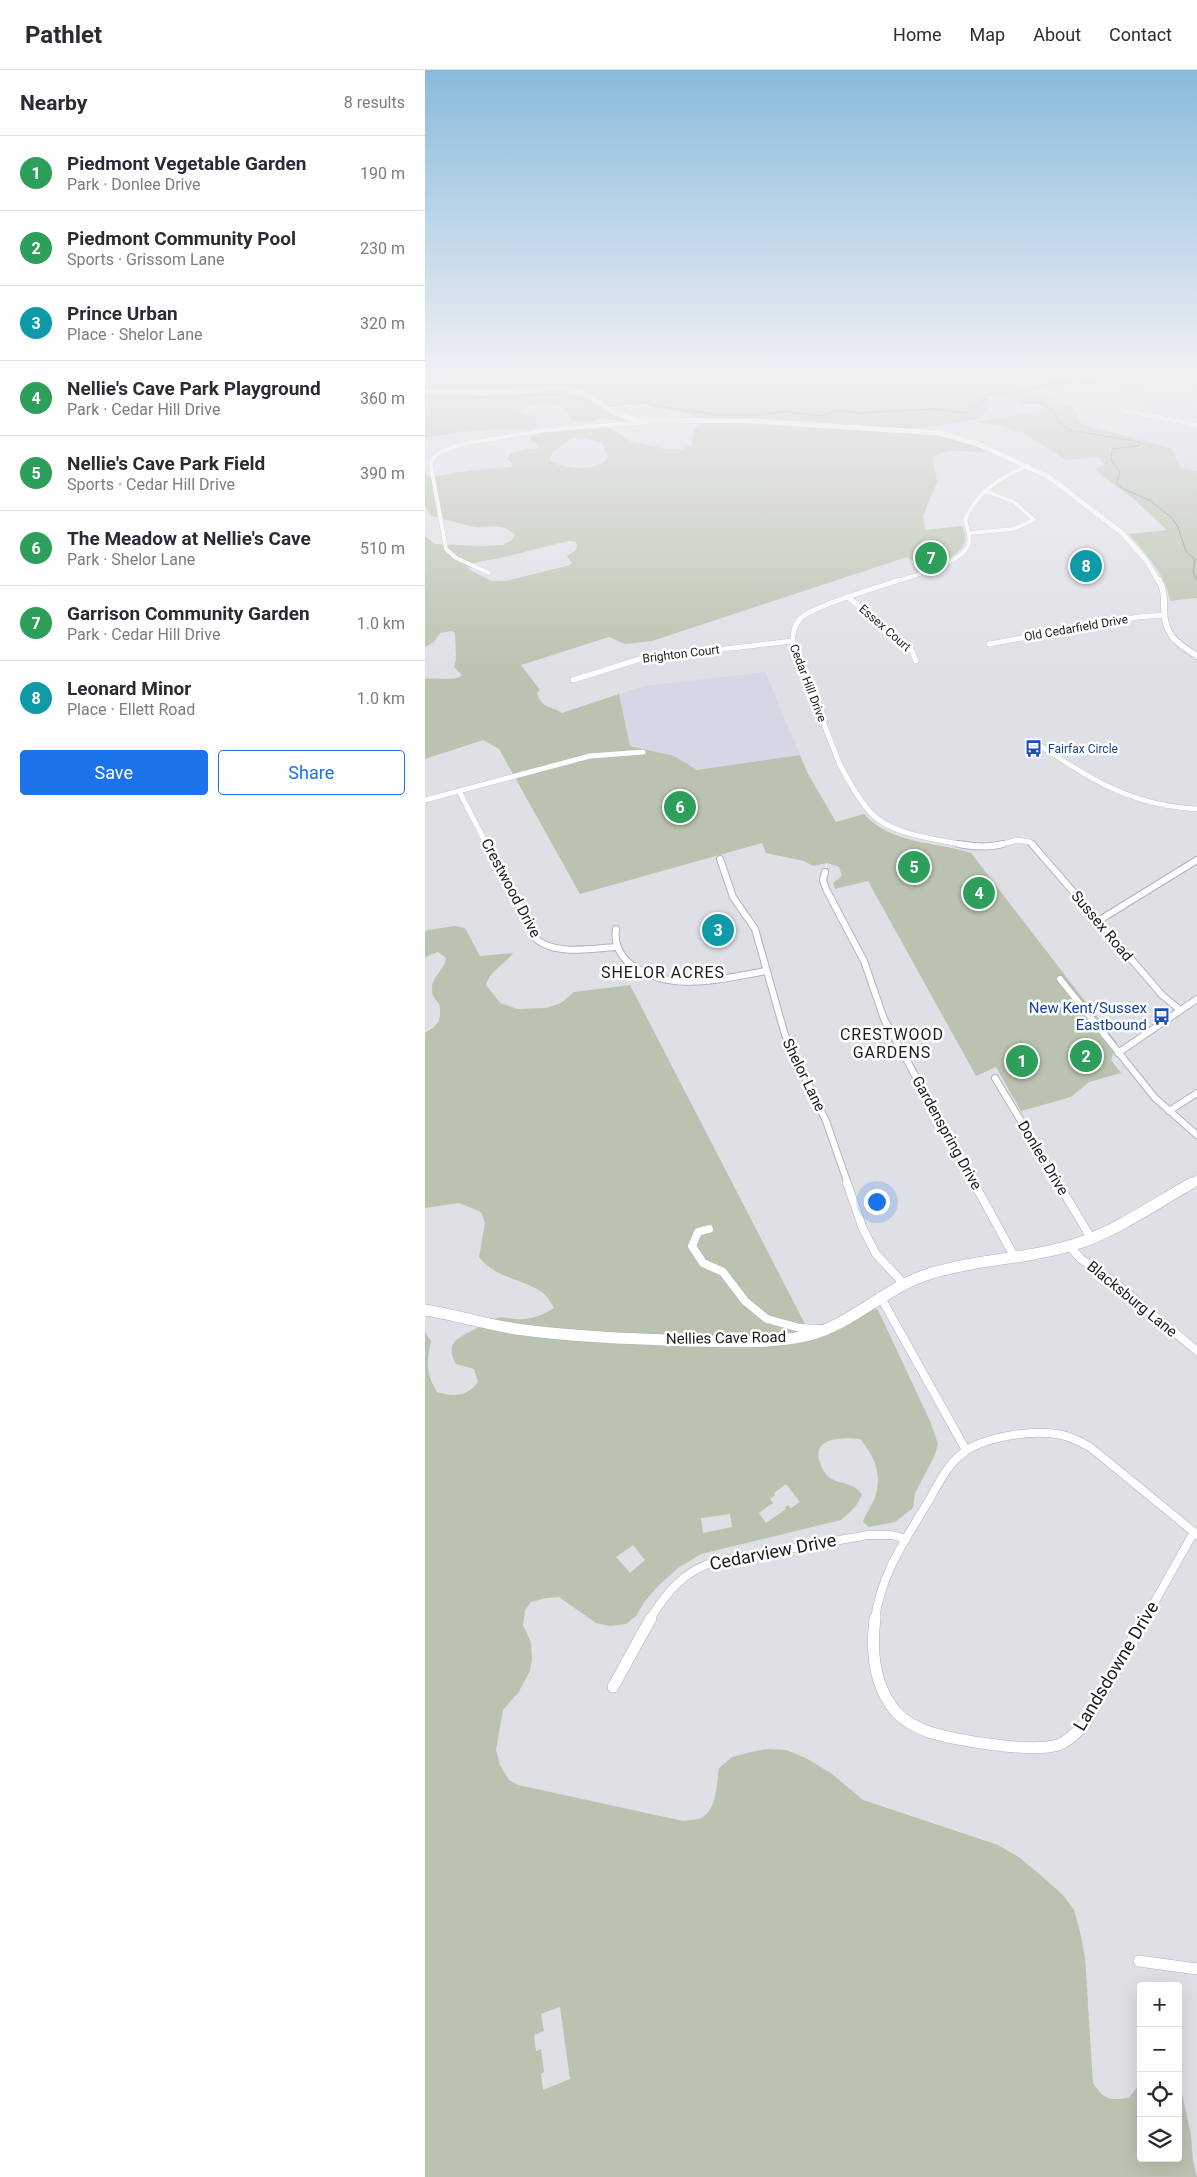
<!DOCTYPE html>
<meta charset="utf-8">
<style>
:root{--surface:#fff;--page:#f2f2f3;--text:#2b2b33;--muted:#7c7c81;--line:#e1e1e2;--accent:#1a73e8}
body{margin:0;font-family:Roboto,sans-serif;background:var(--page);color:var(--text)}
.controls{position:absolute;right:15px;bottom:15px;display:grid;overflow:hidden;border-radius:5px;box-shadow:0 5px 20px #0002}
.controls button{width:45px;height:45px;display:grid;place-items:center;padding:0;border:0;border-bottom:1px solid var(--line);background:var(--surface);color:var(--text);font:25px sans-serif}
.you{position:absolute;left:451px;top:1131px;width:18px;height:18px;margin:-12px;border:4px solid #fff;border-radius:50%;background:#1a73e8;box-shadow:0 0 0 8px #1a73e833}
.badge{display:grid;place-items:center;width:32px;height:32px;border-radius:50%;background:var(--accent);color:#fff;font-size:16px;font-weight:700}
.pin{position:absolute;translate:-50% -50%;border:2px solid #fff;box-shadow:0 1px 5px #0006}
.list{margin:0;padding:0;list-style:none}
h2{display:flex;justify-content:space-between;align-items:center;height:65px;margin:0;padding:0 20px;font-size:21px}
h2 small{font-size:16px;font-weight:400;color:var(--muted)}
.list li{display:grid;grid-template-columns:32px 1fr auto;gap:15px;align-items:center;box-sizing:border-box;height:75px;padding:0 20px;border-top:1px solid var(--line)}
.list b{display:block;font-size:19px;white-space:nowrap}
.list p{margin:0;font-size:16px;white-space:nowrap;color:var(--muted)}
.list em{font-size:16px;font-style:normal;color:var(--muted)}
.actions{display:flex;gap:10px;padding:15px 20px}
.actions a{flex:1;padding:11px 0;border:1px solid var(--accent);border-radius:5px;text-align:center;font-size:18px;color:var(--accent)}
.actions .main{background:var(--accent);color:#fff}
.icon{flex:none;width:28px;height:28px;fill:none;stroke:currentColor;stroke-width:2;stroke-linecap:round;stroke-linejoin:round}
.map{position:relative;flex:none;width:772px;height:2107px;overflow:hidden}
header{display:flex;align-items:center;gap:30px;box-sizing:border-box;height:70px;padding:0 25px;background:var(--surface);border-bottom:1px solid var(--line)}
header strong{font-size:24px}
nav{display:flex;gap:28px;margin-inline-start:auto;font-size:18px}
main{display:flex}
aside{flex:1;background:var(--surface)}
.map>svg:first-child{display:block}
</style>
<header>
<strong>Pathlet</strong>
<nav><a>Home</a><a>Map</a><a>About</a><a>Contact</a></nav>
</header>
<main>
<aside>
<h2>Nearby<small>8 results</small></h2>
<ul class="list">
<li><span class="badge" style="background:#2e9e5b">1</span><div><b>Piedmont Vegetable Garden</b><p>Park · Donlee Drive</p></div><em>190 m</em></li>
<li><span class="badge" style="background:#2e9e5b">2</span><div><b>Piedmont Community Pool</b><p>Sports · Grissom Lane</p></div><em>230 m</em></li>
<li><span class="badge" style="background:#0f9aa8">3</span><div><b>Prince Urban</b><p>Place · Shelor Lane</p></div><em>320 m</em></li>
<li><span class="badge" style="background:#2e9e5b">4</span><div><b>Nellie's Cave Park Playground</b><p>Park · Cedar Hill Drive</p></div><em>360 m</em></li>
<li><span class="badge" style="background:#2e9e5b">5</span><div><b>Nellie's Cave Park Field</b><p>Sports · Cedar Hill Drive</p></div><em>390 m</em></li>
<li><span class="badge" style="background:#2e9e5b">6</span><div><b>The Meadow at Nellie's Cave</b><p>Park · Shelor Lane</p></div><em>510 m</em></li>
<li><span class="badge" style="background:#2e9e5b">7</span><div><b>Garrison Community Garden</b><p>Park · Cedar Hill Drive</p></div><em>1.0 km</em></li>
<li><span class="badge" style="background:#0f9aa8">8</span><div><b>Leonard Minor</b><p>Place · Ellett Road</p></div><em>1.0 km</em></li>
</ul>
<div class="actions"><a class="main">Save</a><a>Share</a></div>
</aside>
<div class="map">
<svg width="772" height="2107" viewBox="0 0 772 2107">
<rect width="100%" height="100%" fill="#dfdfe6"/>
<g fill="#d6d7e6">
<polygon points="725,311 764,312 768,326 768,341 772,354 772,401 756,398 746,378 693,364 701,342 711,344 725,329 723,325 711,320"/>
<polygon points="572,324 600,335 620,335 624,340 507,360 496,359 554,349 564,338 562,326"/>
<polygon points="340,602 375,685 272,700 249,686 205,676 194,624 220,616"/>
</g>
<g fill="#b9c3af" fill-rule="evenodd">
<path d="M0,306H763L764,312L725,311L711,320C679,310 643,316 610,320L604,322L608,326L617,325L649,338L656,353L666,357L746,378L756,398L772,401V528L745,531C741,504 721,485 704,464L742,460L709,429L678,407L670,398L680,395L673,387L641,390L598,363L572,355L550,352L624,340L619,335H600L579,326L565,325L562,328L564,338L554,349L496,359L272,349L266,344L232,338L219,334L181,337L153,320L73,322L0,321Z"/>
<path d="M142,320L162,326L187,344L212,352H200L176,348L164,352L147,351C145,346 141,341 137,338C126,332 102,332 93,342L110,346L112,355L109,359L51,360L0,368V323Z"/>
<path d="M305,351L438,358L523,366L567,381C549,385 524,374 508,388L512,412L498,446L500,460L537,456C551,482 517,492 499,498L482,487L227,571L200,574L184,567L96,595L115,620L112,623C117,639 125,635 137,643L194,624L205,676L249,686L272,700L375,685L382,702L411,752L439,744C467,775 509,771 546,783L692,973L686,990L696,1003L664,1012L646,1027L596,1041L571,997L551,1006L443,811L410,819L408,813L417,806L414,797L402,793L388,796L379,791L341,783L337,773L155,824L74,679L58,670L0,689V609C11,607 30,612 37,605L29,597L31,589L30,563L27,561L15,563L9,572L0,577V466L9,474L57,476L78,475L87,470L90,465C75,450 61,460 45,456C32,453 19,449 6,446L0,436V403L3,407H6L47,400L85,397L88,394L82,389L85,384L101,379H111L114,376L105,369L106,366L130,360L181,358L189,360L205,371L240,379H257L267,375L269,359L275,352ZM146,368L162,369L177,373L183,387C174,402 137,400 125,390L128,382ZM145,471L151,472C154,480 148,482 142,486L147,493L145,495L81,511H67L45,500L43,496C54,490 68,490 80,487C102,482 123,475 145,471Z"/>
<path d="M30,856L40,858L55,886L88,883C79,896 65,900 61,915L75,933L92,939L121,938L136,933L149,922L205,915L380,1254C402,1258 418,1246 436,1235L453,1240L505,1351L513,1374L509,1387L490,1423L488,1438L470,1452L444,1457L438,1452C441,1442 447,1436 450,1427C458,1405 449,1385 435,1369C417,1367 386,1367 395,1393C403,1419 424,1407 437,1424C433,1436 425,1442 416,1450L276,1484L253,1498L233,1516L220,1531L211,1546L201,1554L185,1556L171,1553L134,1527L121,1528L106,1532L100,1540L98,1555L106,1572L107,1589L105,1601L93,1623L78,1640L71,1680L75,1695L84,1710L93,1715L258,1751C263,1750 269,1750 274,1749C293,1741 291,1715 294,1698L307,1687L326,1682L341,1679L361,1680L381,1688L407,1704L438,1730L573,1775L595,1788L620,1809L638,1825L649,1840L655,1862L660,1887L668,2013C680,2031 684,2030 704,2028L712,2017L716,2002V2088H753V2005L766,2065L768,2091L772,2107H0V1262L6,1271C2,1293 0,1302 12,1322C28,1327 42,1327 53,1312L49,1299L31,1294C18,1272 36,1267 52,1258C59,1255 66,1249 73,1248C78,1247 84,1248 89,1249C105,1250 115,1247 129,1238C126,1233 122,1226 118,1223C97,1208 71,1209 54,1187L60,1153L56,1142L34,1133L0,1138V963L8,958L14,951C15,946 16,939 14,934C11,929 7,927 7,920C6,907 20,900 21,888L13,882L0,887V862L3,860ZM361,1414L375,1432L366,1438L363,1435L360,1437L361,1439L341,1453L334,1443L348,1433L345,1429L350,1425L349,1423ZM305,1444L307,1457L278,1463L276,1448ZM208,1475L220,1490L205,1503L191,1487ZM135,1937L145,2009L118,2020L116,2004L119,2002L116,1979L111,1981L109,1965L119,1961L116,1944Z"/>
</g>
<polygon fill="#9bc6cb" stroke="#749397" points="656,977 674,990 659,1000 652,994 657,990 648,982"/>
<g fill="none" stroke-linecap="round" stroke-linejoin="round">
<g stroke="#749397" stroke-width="1">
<polyline points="588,324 626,313 676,311 691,306"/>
<path d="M0,327C24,327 49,328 73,327C113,326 131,319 171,334"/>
<polyline points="182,336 216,332 230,336 293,345 336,345 359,341 396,346 413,340 432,343 510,339 541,343 559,331 559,325 573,323 587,325 598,332 617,333 630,343 633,351 644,360 715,372 713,376 687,379 686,390 695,402 691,413 699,419 726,431 747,448 753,457 761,481 770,490 768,502 772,510"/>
</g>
<defs>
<g id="minor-far4">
<polyline points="701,341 772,355"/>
<polyline points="545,463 588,459 609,450 589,432 560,421"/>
<polyline points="64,503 31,488 21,479 6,396 8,388 15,382 37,374 121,360 223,352"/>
<path d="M470,512C489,505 539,494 544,473C546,464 542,458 540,450C552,422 575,407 603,396"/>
</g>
<g id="minor-far3">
<path d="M474,510C453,518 389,535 375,549C368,557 367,565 368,575L415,695C424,712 434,730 447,744C467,765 512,769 539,775"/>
<polyline points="423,527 487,581 491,591"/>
<polyline points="564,574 713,547 739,545"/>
<polyline points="148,610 215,589 367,571"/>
<path d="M606,670C664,707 701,735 772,739"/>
<polyline points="34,721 62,775"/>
<polyline points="0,730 165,686 218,682"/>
<polyline points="574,775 592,770 605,772 608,775"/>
</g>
<g id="minor-far2">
<path d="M62,774L111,869C131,886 167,878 192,877"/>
<path d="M534,774C549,777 563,778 578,774"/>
<polyline points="607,774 737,925 755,940"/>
<polyline points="295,789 308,827 330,859 360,965 401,1051 423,1114"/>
<polyline points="400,802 398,810 401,819 439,891 459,949 550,1114"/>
<polyline points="673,851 772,790"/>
<path d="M191,859C189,873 194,884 204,893C245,924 295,909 341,901"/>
<polyline points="635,909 730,1028 772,1065"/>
<polyline points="693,983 772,929"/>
<polyline points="570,1008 634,1114"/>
<polyline points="744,1041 772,1023"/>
</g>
<g id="minor-far1">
<polyline points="422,1113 438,1159 451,1184 478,1213"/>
<polyline points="549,1113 589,1186"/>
<polyline points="633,1113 666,1168"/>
<polyline points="284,1159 273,1162 267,1176 278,1193 298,1202 320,1231 342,1249 375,1258 395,1259"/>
<polyline points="644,1176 656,1189 689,1212 772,1281"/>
<polyline points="455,1226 541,1380"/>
<polyline points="769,1462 772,1465"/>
<path d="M225,1549C241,1523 259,1501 289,1492L443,1465H467L481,1469"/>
<path d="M450,1549C456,1504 480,1470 503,1432C513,1415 522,1395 538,1383C560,1366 610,1359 637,1365C647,1367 656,1372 665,1377L769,1462"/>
<polyline points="720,1549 769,1462"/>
</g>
<g id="minor">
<path d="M450,1548C446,1580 449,1616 471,1642C480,1652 495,1659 507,1663C535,1671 607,1683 633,1675C644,1671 652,1662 660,1654L720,1548"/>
<polyline points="188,1617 226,1548"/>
<polyline points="714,1891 772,1899"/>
</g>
<polyline id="tertiary-far3" points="0,322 63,323 136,318 159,323 189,343 211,350 330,351 514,363 553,374 624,407 697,463 721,490 734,512"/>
<path id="tertiary-far2" d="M734,510C739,519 739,527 739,537C739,565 750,572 772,586"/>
<polyline id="tertiary-far1" points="765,1114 772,1110"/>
<path id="tertiary" d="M0,1240C31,1245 60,1254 91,1259C150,1267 209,1269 268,1271C307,1272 347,1274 385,1265C429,1253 462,1216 507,1203C556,1188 608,1189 657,1172C696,1158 731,1133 767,1113"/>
<polygon id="primary" points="766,306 772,306 772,320 769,318"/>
</defs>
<use href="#minor-far4" stroke="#b1b2b9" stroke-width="4.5"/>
<use href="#minor-far3" stroke="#b1b2b9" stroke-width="5.5"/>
<use href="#minor-far2" stroke="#b1b2b9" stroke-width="8"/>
<use href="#minor-far1" stroke="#b1b2b9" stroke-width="9"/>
<use href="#minor" stroke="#b1b2b9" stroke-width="12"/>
<use href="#tertiary-far3" stroke="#b1b2b9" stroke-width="5.5"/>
<use href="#tertiary-far2" stroke="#b1b2b9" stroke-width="7"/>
<use href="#tertiary-far1" stroke="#b1b2b9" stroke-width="9"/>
<use href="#tertiary" stroke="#b1b2b9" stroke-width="12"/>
<use href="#primary" stroke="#bfbfc0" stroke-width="1"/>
<use href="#minor-far4" stroke="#fff" stroke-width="4"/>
<use href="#minor-far3" stroke="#fff" stroke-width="5"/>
<use href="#minor-far2" stroke="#fff" stroke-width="6"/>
<use href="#minor-far1" stroke="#fff" stroke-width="8"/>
<use href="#minor" stroke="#fff" stroke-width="11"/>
<use href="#tertiary-far3" stroke="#fff" stroke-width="5"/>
<use href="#tertiary-far2" stroke="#fff" stroke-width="6"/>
<use href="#tertiary-far1" stroke="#fff" stroke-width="8"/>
<use href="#tertiary" stroke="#fff" stroke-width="11"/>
<use href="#primary" fill="#c4b67b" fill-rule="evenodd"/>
</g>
<linearGradient id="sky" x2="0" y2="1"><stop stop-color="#89bbdc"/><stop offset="0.51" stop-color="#f1f1f4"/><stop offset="1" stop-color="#f1f1f4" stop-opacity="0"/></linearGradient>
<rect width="772" height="600" fill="url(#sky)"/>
<defs>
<symbol id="bus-bare" viewBox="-9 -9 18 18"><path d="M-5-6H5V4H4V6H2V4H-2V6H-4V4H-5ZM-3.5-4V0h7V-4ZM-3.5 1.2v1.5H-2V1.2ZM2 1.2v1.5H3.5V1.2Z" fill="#1a4fb4" stroke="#fff" stroke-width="2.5" paint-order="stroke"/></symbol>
</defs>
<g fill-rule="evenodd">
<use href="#bus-bare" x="596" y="666" width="25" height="25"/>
<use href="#bus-bare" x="724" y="934" width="25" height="25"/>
</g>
<g text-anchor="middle" stroke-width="5" stroke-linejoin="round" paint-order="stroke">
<g font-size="12" fill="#1a1b1d" stroke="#fff">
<text transform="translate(460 558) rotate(41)" y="4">Essex Court</text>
<text transform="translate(651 558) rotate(-10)" y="4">Old Cedarfield Drive</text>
<text transform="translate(256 584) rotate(-7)" y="4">Brighton Court</text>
<text transform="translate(383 613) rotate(69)" y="4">Cedar Hill Drive</text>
</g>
<g font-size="12" fill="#164399" stroke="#fff" text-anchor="start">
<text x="623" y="683">Fairfax Circle</text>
</g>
<g font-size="15" fill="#1a1b1d" stroke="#fff">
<text transform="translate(86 818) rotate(62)" y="5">Crestwood Drive</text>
<text transform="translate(677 856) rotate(50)" y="5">Sussex Road</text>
<text transform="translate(379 1005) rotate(64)" y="5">Shelor Lane</text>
<text transform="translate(522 1063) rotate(61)" y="5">Gardenspring Drive</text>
<text transform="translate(618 1088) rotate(59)" y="5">Donlee Drive</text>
<text transform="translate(707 1229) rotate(39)" y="5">Blacksburg Lane</text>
<text transform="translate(301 1268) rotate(-1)" y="5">Nellies Cave Road</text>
</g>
<g font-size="15" fill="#164399" stroke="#fff" text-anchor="end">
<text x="722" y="943">New Kent/Sussex<tspan x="722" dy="17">Eastbound</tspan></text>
</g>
<g font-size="16" letter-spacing="1" fill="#1a1b1d" stroke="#fff">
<text x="238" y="908">SHELOR ACRES</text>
<text x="467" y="970">CRESTWOOD<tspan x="467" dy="18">GARDENS</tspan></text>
</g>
<g font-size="18" fill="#1a1b1d" stroke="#fff">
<text transform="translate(348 1482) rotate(-11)" y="6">Cedarview Drive</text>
<text transform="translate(691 1596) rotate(-59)" y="6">Landsdowne Drive</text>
</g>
</g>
</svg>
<div class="controls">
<button>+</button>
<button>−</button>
<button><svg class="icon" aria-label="locate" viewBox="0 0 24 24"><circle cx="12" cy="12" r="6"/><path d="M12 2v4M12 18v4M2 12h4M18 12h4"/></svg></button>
<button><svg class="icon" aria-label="layers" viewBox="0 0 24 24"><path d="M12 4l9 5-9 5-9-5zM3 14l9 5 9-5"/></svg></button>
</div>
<div class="you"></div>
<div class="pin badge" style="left:597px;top:991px;background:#2e9e5b">1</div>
<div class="pin badge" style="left:661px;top:986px;background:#2e9e5b">2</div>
<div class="pin badge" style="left:293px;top:860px;background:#0f9aa8">3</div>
<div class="pin badge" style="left:554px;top:823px;background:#2e9e5b">4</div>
<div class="pin badge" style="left:489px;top:797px;background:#2e9e5b">5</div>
<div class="pin badge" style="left:255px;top:737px;background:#2e9e5b">6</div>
<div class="pin badge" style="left:506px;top:488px;background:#2e9e5b">7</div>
<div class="pin badge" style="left:661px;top:496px;background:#0f9aa8">8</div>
</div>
</main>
